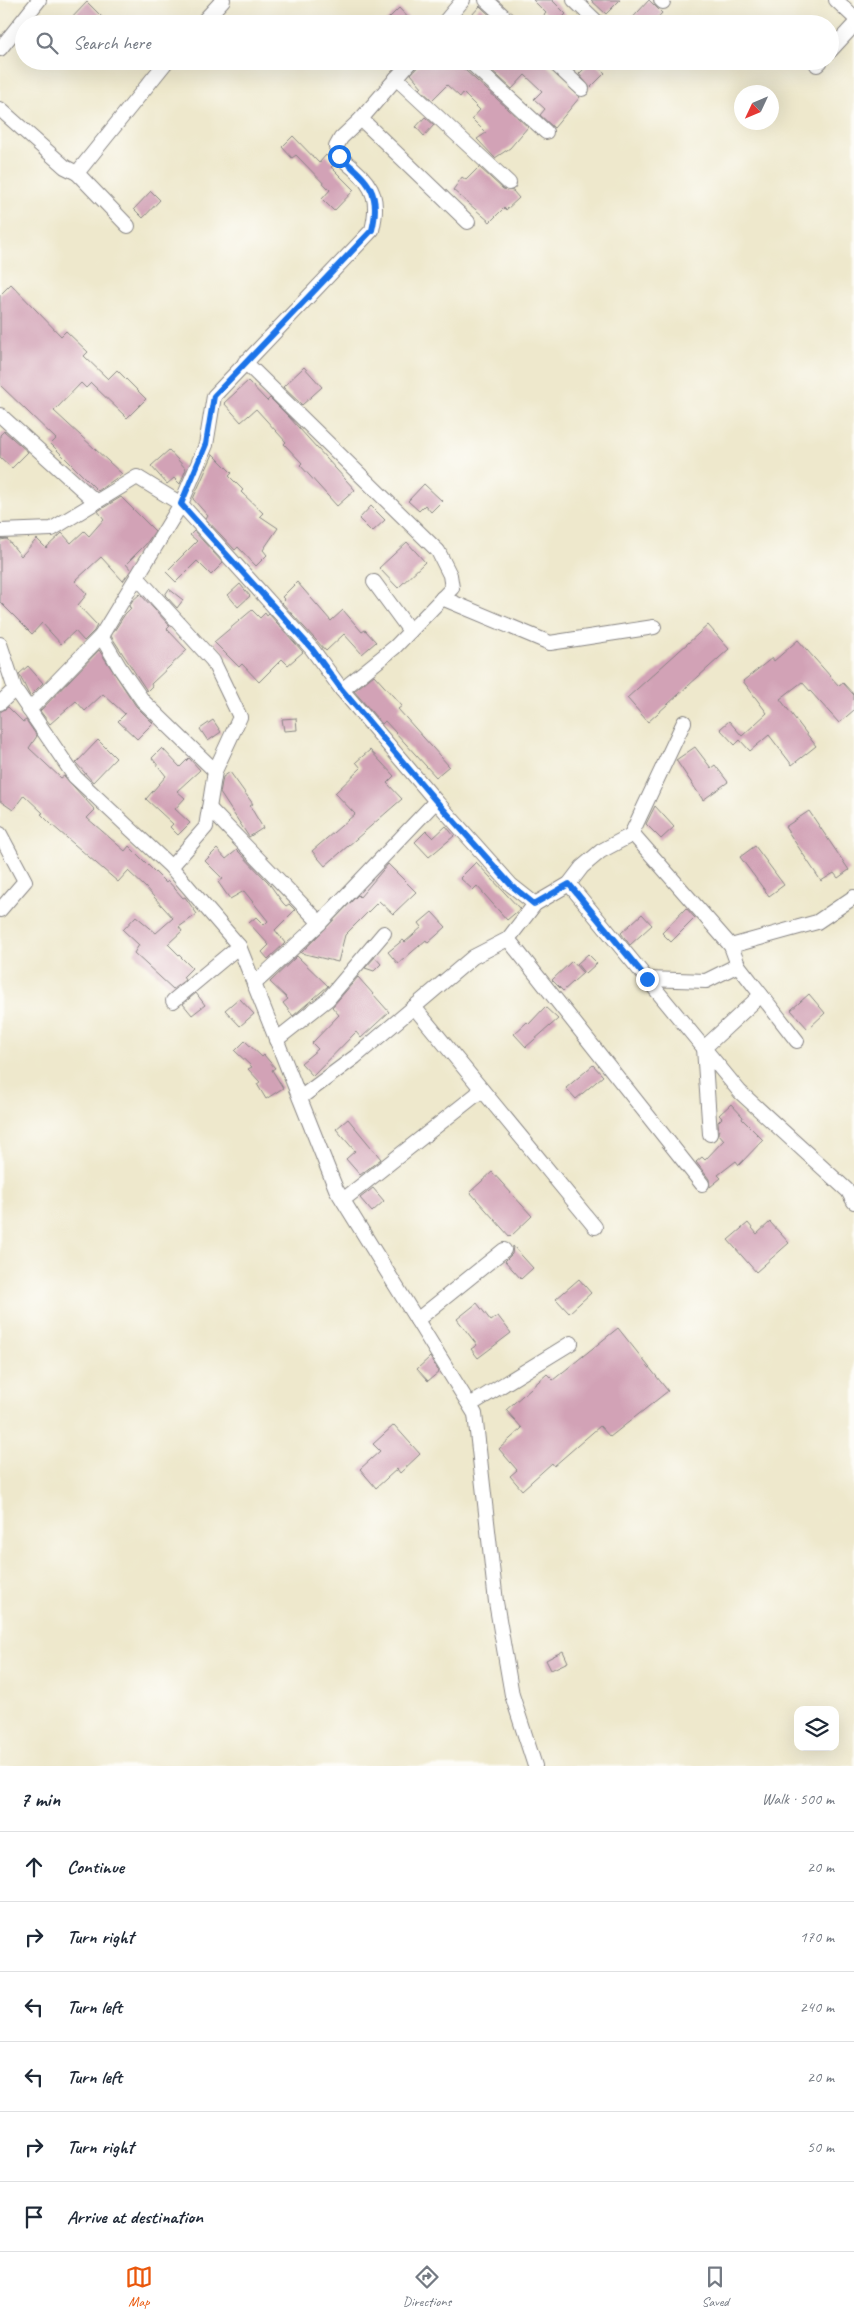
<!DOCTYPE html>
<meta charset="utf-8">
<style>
:root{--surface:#fff;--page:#f2f2f3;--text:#1f2937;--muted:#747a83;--line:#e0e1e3;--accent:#ea580c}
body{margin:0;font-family:Caveat,sans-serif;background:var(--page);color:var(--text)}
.controls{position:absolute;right:15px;bottom:15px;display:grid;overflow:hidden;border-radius:10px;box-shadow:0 5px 20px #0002}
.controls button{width:45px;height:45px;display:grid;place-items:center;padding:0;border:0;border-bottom:1px solid var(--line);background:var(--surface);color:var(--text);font:25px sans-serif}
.compass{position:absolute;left:734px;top:85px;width:45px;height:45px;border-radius:50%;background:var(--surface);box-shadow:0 5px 20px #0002;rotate:226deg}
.stop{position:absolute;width:15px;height:15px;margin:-11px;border:4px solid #1a73e8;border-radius:50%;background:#fff}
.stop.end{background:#1a73e8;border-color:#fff;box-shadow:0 1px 5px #0008}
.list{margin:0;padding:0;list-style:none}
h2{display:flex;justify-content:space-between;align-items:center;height:65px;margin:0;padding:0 20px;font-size:21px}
h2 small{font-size:16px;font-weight:400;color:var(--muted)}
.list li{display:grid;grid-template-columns:32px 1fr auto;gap:15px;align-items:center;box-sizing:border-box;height:70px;padding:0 20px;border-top:1px solid var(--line)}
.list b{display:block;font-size:19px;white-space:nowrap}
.list em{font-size:16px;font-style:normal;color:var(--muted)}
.icon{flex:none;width:28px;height:28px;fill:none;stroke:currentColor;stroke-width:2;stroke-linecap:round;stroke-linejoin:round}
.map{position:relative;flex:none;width:854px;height:1766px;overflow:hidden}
.search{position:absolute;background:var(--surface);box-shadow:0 5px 20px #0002;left:15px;right:15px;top:15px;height:55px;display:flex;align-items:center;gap:12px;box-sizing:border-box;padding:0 18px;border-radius:28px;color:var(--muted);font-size:19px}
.sheet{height:485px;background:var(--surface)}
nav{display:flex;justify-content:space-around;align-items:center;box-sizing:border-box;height:70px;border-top:1px solid var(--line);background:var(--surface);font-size:14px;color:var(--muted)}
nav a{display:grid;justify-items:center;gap:2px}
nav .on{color:var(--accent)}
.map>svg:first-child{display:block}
</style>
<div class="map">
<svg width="854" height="1766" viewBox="0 0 854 1766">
<rect width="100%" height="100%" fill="#fdfcf7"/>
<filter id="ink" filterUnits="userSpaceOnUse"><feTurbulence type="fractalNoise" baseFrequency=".02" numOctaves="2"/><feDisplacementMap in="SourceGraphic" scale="10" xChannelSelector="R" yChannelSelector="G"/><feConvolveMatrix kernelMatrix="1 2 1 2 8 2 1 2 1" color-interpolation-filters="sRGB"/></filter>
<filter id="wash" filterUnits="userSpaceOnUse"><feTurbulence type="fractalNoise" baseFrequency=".0096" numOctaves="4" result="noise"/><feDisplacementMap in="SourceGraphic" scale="20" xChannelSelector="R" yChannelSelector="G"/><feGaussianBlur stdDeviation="1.12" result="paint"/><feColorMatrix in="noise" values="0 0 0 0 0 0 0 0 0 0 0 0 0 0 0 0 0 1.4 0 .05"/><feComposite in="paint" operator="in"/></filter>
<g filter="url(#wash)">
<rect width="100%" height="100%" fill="#eee8cc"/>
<g id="blocks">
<g fill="#d2a2b6">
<polygon points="533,0 552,0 566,14 556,24 536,24 546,13"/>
<polygon points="591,0 620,0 606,14"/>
<polygon points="649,0 662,13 652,24 627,24"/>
<polygon points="87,2 109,24 66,24"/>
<polygon points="480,6 499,24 479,24 471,16"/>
<polygon points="399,8 414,24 383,24"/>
<polygon points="423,61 455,61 528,127 510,148 495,158 477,139 486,133 472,119 480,110 463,93 460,97 447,85 432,100 420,89 422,87 411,74"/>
<polygon points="492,61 542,61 580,97 554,128 540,115 545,109 534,99 542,91 525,75 512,89 487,66"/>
<polygon points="592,61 605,73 590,88 579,74"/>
<polygon points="425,117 434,125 424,136 416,127"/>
<polygon points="293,136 319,163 326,155 335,164 331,167 354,190 334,211 322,199 330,190 296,155 292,158 282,147"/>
<polygon points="479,167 503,189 513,191 519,198 506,210 504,208 490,222 453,190 462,177 466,180"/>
<polygon points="151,191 160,200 143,218 134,209"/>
<polygon points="11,284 61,336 66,331 88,352 84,356 108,379 117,370 146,399 127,418 91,383 86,388 81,383 54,411 122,474 98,491 51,444 56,439 0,385 0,295"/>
<polygon points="304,367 322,387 302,405 283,387"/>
<polygon points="248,381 267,401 270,398 289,417 355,490 337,506 300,465 302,463 284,444 286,442 256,409 241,422 224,403"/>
<polygon points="4,431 28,452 12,468 0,457 0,435"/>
<polygon points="169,450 186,469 180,484 174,478 167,484 151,466"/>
<polygon points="213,454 232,473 229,476 243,490 241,492 263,513 260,516 278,528 263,550 267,555 256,566 238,547 235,550 206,519 208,516 193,499"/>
<polygon points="424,484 442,501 431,512 425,505 419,511 408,501"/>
<polygon points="121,497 155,531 146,544 126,564 131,570 123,581 101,557 75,581 87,594 78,605 97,625 94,631 84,641 75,631 61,644 42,623 32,634 0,602 0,540 7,539 21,556 37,539 46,548 62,533 71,543 84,531 89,536 104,519 98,511"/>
<polygon points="371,506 385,520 372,532 359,519"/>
<polygon points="194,531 223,563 211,575 197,561 176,582 166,572 197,541 190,535"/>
<polygon points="407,542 425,562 398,588 379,568"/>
<polygon points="297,582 331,621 343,610 362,632 365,630 376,642 362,654 344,634 326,651 282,603 285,600 282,597"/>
<polygon points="240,584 250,596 238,607 228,595"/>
<polygon points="169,589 183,600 177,608 165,595"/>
<polygon points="140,594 170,626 167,629 187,650 151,684 152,686 147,691 111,636 125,614 131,608 129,607 132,601"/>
<polygon points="252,610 260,618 265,613 267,616 269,614 303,652 288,665 282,659 259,682 242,664 239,667 214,642"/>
<polygon points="708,625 729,649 648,722 627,698"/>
<polygon points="798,640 839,686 843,683 854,695 854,710 839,723 802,682 780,699 816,746 792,765 769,735 750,751 740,740 735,745 720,729 729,721 742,736 767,713 743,681 772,658 774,661"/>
<polygon points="99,650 136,706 153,723 137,739 118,721 125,714 103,694 85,711 76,701 50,724 40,711"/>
<polygon points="28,666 43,683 30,696 19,674"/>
<polygon points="374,675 402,706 398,709 449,766 436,777 385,721 382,724 354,691"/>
<polygon points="8,707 23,722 26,720 37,736 29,748 61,778 64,776 95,810 87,818 125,851 129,846 166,883 168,881 183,898 185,897 197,914 179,927 182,931 168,944 192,968 183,977 185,980 173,989 134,953 139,945 123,930 136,916 156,933 173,918 145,887 128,871 118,882 52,825 41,814 43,813 24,795 13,810 0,801 0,712"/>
<polygon points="296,718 297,730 284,731 282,719"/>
<polygon points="213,720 221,732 208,741 200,729"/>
<polygon points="98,740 116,758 93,782 76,763"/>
<polygon points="695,747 711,768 715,765 728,782 703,800 676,760"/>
<polygon points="162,748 180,767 189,758 200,770 177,791 185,798 175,809 190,823 178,835 170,827 173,824 146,799 166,776 152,758"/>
<polygon points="370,750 394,776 387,783 402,799 325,866 312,851 355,814 335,793 361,768 356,762"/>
<polygon points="230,772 253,804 250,806 263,828 249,837 220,793 223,777"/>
<polygon points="655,806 674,827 661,839 646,824"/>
<polygon points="809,811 849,870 838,878 834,873 821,881 785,827"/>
<polygon points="446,826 454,836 429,857 415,842 426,831 433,838"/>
<polygon points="755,846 784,885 769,896 740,857"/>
<polygon points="217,849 226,859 237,850 268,882 283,903 286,906 289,904 295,910 275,930 285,943 268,959 262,952 269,945 249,923 256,917 264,925 268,921 244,891 230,899 218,882 223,879 205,861"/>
<polygon points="476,862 520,909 507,920 477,886 473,890 460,878"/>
<polygon points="388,864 416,892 393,914 379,901 345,935 338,962 301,953 358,895 360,897"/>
<polygon points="686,908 695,918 671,942 662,933"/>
<polygon points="432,912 446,927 428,943 426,940 398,964 388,952 403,940 405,942 422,927 419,923"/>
<polygon points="642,914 652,925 630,945 621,933"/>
<polygon points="588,954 597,963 585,974 577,964"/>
<polygon points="297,956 328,986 293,1016 283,1003 288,999 270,982"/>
<polygon points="375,957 381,964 374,971 365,968"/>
<polygon points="572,961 583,973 563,991 552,980"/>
<polygon points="358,977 389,1012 361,1038 356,1032 313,1076 301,1063 318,1049 312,1043 339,1015 332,1007"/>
<polygon points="196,993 205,1005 192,1015 183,1004"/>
<polygon points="809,994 825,1013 808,1029 791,1010"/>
<polygon points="239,998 254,1014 240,1026 225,1010"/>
<polygon points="545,1007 558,1019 526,1047 514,1034 527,1022 529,1024"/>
<polygon points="245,1041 262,1057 264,1055 275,1068 272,1070 283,1088 266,1099 257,1084 260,1082 248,1069 252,1067 235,1051"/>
<polygon points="593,1065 603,1076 576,1099 566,1088"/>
<polygon points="731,1104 743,1117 742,1119 763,1140 739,1165 736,1161 718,1175 721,1178 710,1187 709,1179 696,1162 702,1157 705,1160 724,1140 719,1134 718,1122 722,1118 719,1115"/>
<polygon points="348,1119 381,1159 360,1175 346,1159 355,1151 336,1129"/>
<polygon points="492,1172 532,1216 510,1237 470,1192"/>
<polygon points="373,1188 384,1201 372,1212 360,1198"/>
<polygon points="770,1222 789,1243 756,1272 728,1240 748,1223 757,1234"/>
<polygon points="513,1246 533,1268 521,1279 505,1261 512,1254"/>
<polygon points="579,1279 591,1293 569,1313 556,1299"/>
<polygon points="477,1303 491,1321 498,1316 511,1333 478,1358 471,1349 477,1345 457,1319"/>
<polygon points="618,1328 668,1391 610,1437 600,1426 554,1466 552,1463 522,1490 510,1476 517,1470 499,1449 522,1428 506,1410 547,1374 553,1380"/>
<polygon points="430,1357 439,1372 428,1381 417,1369"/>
<polygon points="394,1425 420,1454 400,1473 397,1469 376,1488 360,1469 380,1451 373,1444"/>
<polygon points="563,1651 568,1662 551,1670 546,1660"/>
</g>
</g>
</g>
<g filter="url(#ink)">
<use href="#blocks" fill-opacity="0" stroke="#888584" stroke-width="1"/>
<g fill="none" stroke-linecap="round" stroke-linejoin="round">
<defs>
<g id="street">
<polyline points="486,0 512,24"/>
<polyline points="574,0 599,24"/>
<polyline points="661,0 663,2"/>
<polyline points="836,0 854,17"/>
<polyline points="201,24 223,0"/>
<polyline points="443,24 463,0"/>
<polyline points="0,49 39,0"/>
<polyline points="830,51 854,25"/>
<polyline points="469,61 546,132"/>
<polyline points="552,61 582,89"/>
<polyline points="817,65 821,61"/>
<polyline points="396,78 509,183"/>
<polyline points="0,109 65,167 77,173 128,226"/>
<polyline points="361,119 468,222"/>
<polyline points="77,173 167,61"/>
<polyline points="245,362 438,551 450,575 452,588 395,647 342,690"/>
<polyline points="0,415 96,502"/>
<path d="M0,531L52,529L137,477L181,504L206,445L214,396L372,230C379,202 375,187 353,168C345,161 339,157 336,147L341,138L361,119L411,61"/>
<polyline points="137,577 213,661 240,717 215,771 206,827 171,867"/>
<polyline points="374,582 410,631"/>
<polyline points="442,598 550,643 654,627"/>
<polyline points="101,636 120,668 143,701 215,771"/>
<polyline points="0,644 15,689 75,777 171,867 239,946 336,1189 475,1414 496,1602 512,1695 535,1766"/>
<polyline points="0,703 15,689"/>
<polyline points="29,710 101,636 181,504 312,649 342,690 436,801 511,885 535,904"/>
<polyline points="209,808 320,923"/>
<polyline points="0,834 25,881 0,910"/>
<polyline points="631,835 684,722"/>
<polyline points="569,884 740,1092 848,1191 854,1202"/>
<polyline points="508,939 702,1184"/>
<polyline points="731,946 817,922 854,897"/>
<polyline points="647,979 706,981 738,965"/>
<polyline points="254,984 320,923 436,801"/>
<polyline points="173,1001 239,946"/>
<polyline points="414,1007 595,1227"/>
<polyline points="276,1040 328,999 384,933"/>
<polyline points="300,1098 355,1057 473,957 508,939 535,904 569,884 582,867 601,851 633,834 731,946 738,965 797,1041"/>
<polyline points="710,1134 704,1048 761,995"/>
<polyline points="343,1200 482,1090"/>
<polyline points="417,1320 504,1250"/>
<polyline points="470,1405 571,1343"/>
</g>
</defs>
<use href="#street" stroke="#888584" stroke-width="16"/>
<use href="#street" stroke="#fff" stroke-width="14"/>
</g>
</g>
<g fill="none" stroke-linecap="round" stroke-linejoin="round" filter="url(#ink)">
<path stroke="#1a73e8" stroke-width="6" d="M339,156C367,180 382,191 372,230L214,396L206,444L181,504L312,649L342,690L436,801L511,885L534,904L569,884L647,979"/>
</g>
</svg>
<div class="controls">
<button><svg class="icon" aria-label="layers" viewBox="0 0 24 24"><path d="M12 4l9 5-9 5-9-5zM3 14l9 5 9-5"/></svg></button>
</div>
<svg class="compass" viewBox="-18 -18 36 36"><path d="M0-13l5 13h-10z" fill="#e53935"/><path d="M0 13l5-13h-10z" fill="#747a83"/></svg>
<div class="stop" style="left:339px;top:156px"></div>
<div class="stop end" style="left:647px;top:979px"></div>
<div class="search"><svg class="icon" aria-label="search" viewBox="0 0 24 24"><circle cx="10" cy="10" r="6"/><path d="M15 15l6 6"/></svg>Search here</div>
</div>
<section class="sheet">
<h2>7 min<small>Walk · 500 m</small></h2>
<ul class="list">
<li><svg class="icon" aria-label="ahead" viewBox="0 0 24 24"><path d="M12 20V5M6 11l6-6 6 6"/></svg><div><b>Continue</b></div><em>20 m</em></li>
<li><svg class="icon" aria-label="right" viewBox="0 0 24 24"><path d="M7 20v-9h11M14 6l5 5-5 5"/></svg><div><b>Turn right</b></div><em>170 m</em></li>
<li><svg class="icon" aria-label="left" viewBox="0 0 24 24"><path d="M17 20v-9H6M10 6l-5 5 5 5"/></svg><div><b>Turn left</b></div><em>240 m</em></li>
<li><svg class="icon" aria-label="left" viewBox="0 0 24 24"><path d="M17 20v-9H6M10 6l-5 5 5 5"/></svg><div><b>Turn left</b></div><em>20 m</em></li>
<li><svg class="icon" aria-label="right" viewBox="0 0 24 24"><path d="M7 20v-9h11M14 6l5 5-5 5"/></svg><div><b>Turn right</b></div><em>50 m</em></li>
<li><svg class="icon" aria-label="arrive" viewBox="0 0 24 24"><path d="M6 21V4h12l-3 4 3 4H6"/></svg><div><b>Arrive at destination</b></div></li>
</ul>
</section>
<nav>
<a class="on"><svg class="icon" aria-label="map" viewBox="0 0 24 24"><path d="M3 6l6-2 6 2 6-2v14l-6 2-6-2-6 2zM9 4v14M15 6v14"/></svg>Map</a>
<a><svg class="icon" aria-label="directions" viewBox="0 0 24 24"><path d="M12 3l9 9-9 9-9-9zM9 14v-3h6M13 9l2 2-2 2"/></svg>Directions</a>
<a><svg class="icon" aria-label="saved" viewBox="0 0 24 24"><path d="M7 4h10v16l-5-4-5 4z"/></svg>Saved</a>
</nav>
